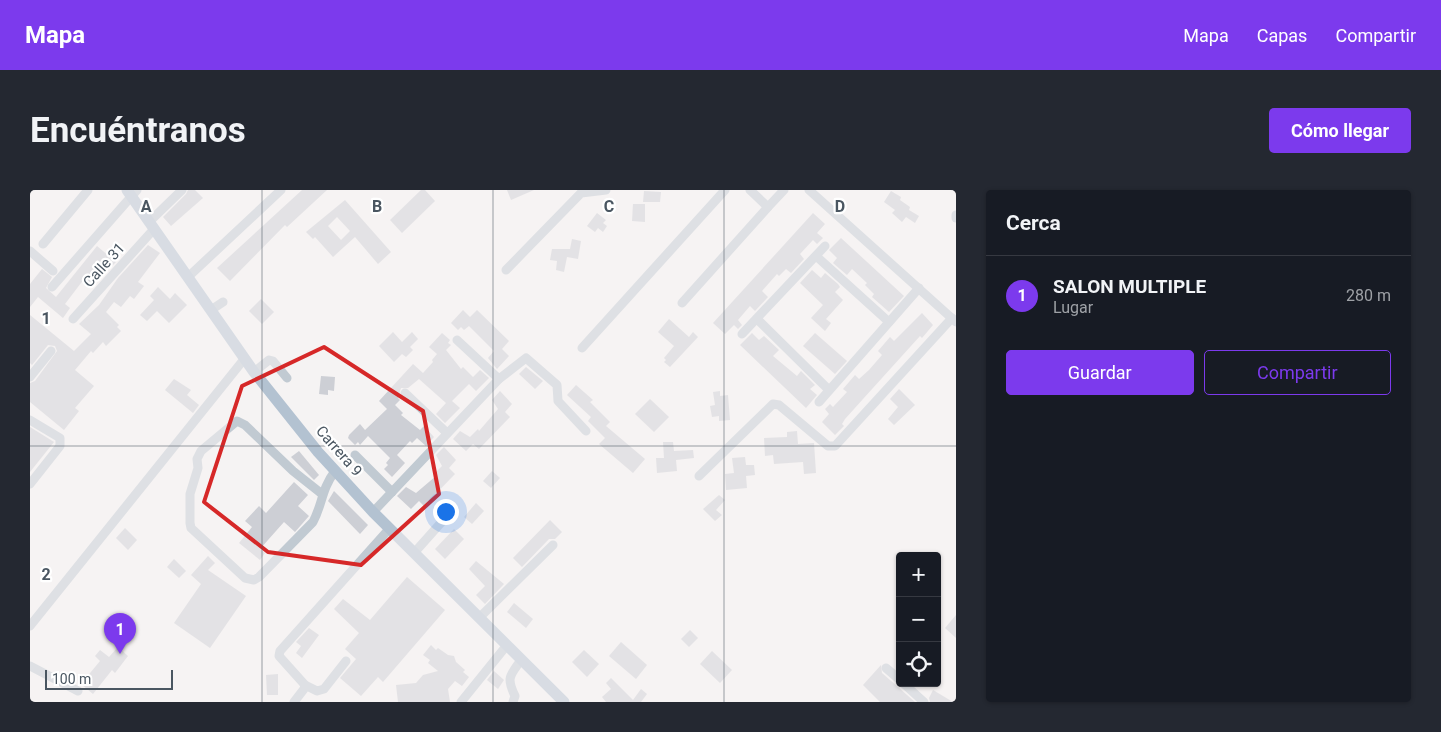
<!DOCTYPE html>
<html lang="es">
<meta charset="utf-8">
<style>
:root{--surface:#171b24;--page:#242831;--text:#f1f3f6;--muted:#9ea1a6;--line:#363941;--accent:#7c3aed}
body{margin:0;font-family:Roboto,sans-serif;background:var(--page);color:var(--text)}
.controls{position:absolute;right:15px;bottom:15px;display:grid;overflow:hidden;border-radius:5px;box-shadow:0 1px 4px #0004}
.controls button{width:45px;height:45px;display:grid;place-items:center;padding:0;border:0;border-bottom:1px solid var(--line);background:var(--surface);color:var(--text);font:25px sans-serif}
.scale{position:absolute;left:15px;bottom:12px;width:128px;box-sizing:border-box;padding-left:5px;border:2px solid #4a5661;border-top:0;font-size:14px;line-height:18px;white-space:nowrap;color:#4a5661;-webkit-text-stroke:4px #fff;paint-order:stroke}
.you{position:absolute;left:415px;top:321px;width:18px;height:18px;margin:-12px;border:4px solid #fff;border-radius:50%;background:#1a73e8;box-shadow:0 0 0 8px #1a73e833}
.badge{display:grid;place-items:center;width:32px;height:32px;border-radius:50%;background:var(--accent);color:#fff;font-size:16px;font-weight:700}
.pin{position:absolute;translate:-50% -41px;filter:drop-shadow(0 1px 2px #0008)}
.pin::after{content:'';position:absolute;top:26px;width:18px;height:15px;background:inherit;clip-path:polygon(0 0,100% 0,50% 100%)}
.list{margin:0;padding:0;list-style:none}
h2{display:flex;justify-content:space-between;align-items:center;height:65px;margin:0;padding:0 20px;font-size:21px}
h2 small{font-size:16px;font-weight:400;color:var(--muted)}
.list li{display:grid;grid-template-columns:32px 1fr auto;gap:15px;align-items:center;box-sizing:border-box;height:80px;padding:0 20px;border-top:1px solid var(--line)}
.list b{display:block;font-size:19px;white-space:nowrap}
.list p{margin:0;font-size:16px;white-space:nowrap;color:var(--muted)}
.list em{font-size:16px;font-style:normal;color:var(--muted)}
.actions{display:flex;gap:10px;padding:15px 20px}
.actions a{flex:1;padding:11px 0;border:1px solid var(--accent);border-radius:5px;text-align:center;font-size:18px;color:var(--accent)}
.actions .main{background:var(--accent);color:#fff}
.icon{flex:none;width:28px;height:28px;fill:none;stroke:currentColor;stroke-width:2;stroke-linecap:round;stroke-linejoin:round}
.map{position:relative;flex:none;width:926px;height:512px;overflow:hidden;border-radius:5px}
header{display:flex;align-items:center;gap:30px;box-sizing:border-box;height:70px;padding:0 25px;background:var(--accent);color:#fff}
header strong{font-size:24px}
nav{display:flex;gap:28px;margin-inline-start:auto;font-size:18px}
.intro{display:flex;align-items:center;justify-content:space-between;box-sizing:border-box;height:120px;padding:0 30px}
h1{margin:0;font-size:35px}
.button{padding:12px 22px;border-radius:5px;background:var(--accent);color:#fff;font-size:18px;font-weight:700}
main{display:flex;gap:30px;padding:0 30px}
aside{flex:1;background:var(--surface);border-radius:5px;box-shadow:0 1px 4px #0004}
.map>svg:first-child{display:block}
</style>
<header>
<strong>Mapa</strong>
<nav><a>Mapa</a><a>Capas</a><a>Compartir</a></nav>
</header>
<div class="intro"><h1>Encuéntranos</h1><a class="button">Cómo llegar</a></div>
<main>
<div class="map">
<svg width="926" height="512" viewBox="0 0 926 512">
<rect width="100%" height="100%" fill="#f5f3f3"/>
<g fill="#cdcfd5" fill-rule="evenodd">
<polygon points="158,0 165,0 173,8 141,36 133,27 156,4"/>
<polygon points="272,0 297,0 257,37 255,35 200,91 187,78"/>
<polygon points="391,0 395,0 405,11 372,43 360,30"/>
<polygon points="477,0 504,0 481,10"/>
<polygon points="614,1 631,2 630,12 613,12"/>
<polygon points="861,1 871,7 870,10 880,17 879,20 889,26 885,33 876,27 872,32 862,23 865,20 854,12"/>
<path d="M315,10L361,62L348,74L325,47L303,67L285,47L283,49L276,42ZM307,27L320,41L311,50L298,36Z"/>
<polygon points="603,14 615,14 615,32 602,31"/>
<polygon points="567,23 576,30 573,33 577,36 573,42 568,38 565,42 557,36"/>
<polygon points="783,23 795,34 787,43 793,48 787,54 783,50 770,64 774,69 761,83 756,79 749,86 747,84 732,101 738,107 725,121 720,116 708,130 712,135 708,139 704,135 695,144 683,133"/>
<polygon points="811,48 874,106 859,122 842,107 844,104 835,95 837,93 822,79 817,85 803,73 807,68 799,60"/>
<polygon points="542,49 551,51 548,69 537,67 534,82 526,80 527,71 520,70 522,59 540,59"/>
<polygon points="118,55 130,63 108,92 114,96 104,109 100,106 91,117 84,112 76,122 89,135 87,137 91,141 76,156 73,152 63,163 61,161 45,180 64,196 45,218 49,221 34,240 0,212 0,193 5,191 27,161 25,156 18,155 2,175 0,173 0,125 44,161 61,144 49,134 69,115 88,88"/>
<polygon points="67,56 86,72 78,80 74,76 60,93 54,89 35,114 40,118 33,128 8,107 0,117 0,94 12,79 22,87 16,98 26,107"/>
<polygon points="782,80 791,88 795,83 808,94 810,97 805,102 813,110 796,129 801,133 795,141 781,128 793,115 770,93"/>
<polygon points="128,97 140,109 145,103 157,115 139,133 127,121 117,131 110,125 124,110 120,106"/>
<polygon points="231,109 244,122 232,134 219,121"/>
<polygon points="433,120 440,127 447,120 479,151 472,159 479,166 467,179 458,168 464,161 439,136 434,140 431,137 428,140 421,133"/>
<polygon points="892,123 903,135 892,148 890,146 833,209 815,229 812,234 814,236 805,245 792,232 799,224 795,219 800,214 803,217 817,202 813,199 825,185 829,189 839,180 852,165 848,161 860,147 864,151"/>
<polygon points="639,129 659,147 663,142 668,147 640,177 634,172 636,170 634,168 644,156 628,142"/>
<polygon points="363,142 372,152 382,142 388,149 380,157 383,160 376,167 372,164 364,172 349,156"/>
<polygon points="412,143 420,150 418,153 421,155 416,160 431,179 433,177 443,187 450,180 459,188 446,201 439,194 422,211 430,218 415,233 406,224 416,213 389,189 378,198 371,198 368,208 370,210 365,215 373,223 371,225 390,240 394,236 404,247 396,256 387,248 382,253 380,251 367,265 375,273 362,287 354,279 358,275 356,273 360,268 338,246 330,255 328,252 325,255 318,248 319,245 330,234 335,240 357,219 349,211 383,174 393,183 403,172 402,170 407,164 399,157"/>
<polygon points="722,143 729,150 734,146 749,160 743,166 767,186 771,181 785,195 780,199 787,205 776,218 710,155"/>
<polygon points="785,143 817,171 805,184 773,156"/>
<polygon points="496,177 513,191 505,199 489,184"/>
<polygon points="291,186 305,187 304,201 298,200 298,205 289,204"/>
<polygon points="144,189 161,200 157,205 169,215 163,223 135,200"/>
<polygon points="546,195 563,210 560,212 580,232 576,236 615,269 603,283 569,254 575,248 558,231 561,227 537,205"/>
<polygon points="869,199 885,215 864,235 858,229 868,217 860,209"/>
<polygon points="470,201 482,214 475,222 480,227 449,259 443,254 436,261 423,249 430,241 440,247 448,239 449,241 468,219 462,210"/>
<polygon points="690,201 690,206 698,205 700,230 689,231 689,226 682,227 680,216 685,215 683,202"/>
<polygon points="620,209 639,227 624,242 605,224"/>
<polygon points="0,237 24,252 0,282"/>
<polygon points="767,241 768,254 784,253 786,283 774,284 773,272 744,274 743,265 735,266 734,248 757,247 757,242"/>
<polygon points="633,252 643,252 644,261 663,260 664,268 646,270 647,281 627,283 626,268 634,268"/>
<polygon points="414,257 426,270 419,278 425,284 394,316 389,311 381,319 367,306 376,297 386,303 406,286 404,284 412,276 406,265"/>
<polygon points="269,261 289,285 284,290 261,267"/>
<polygon points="715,267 716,275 724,275 725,285 716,286 717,298 696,300 695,284 704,283 702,268"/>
<polygon points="462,281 470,288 461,298 453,291"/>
<polygon points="264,292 278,305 268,316 279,326 265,342 254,332 230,359 235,363 230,370 209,353 222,337 215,331 229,316 236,323"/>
<polygon points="304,301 338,335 330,344 298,311"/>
<polygon points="689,305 695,310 686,320 692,325 685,331 673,319"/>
<polygon points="446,313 454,321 442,334 434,327"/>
<polygon points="520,330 532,342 525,349 519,349 492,377 483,368"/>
<polygon points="95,338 107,350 98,360 86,348"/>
<polygon points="424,339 434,349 415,369 405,359"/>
<polygon points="178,366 185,373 178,380 216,406 180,458 144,433 171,394 161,385"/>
<polygon points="144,369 156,381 149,388 137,377"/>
<polygon points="446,371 474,394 455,414 446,405 455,396 439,379"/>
<polygon points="377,387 415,420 353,492 348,487 331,506 310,488 326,469 315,459 329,443 304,419 313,409 340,430"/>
<polygon points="484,413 503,429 496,438 477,422"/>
<polygon points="926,425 926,448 915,438"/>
<polygon points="279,438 289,445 272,468 266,463 271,456 266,452"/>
<polygon points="660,440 668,448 659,457 651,449"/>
<polygon points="591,452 617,475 606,489 579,466"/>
<polygon points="401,455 406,460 408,458 418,465 424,466 426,472 435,480 433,482 439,487 432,496 425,491 418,499 420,512 368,512 366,495 386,493 393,485 408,481 398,473 400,470 393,465"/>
<polygon points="88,457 98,466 85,483 82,480 63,504 51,494 70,471 65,466 70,460 79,467"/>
<polygon points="554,460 569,474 557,487 542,472"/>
<polygon points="682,461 702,480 690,493 670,474"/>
<polygon points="851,475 852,483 885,512 850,512 833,495"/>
<polygon points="464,481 474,490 468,499 457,490"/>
<polygon points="248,484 248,505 237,505 236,485"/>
<polygon points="581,488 603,510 611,499 617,504 611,512 576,512 572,507 581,499 576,493"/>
<polygon points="903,500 923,512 900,512 899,508"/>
</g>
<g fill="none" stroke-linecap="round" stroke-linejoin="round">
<g stroke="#c1cad2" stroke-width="9">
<polyline points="720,0 738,17 754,0"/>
<polyline points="779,0 926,132"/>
<polyline points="926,25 926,28"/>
<polyline points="119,32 152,0"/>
<polyline points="13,54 58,0"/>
<polyline points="0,61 23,81"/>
<polyline points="786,66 859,132"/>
<polyline points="476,80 551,3 576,0"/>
<polyline points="158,87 251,0"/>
<polyline points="22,97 107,0"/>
<polyline points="652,113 738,17"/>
<polyline points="181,120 193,112"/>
<polyline points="43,129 124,39"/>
<polyline points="727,129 799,200"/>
<polyline points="712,144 795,56"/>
<polyline points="427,150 469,189"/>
<polyline points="552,158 695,0"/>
<polyline points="224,182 239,170 243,171 257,188"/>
<polyline points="0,187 21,161"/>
<polyline points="375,203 417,243"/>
<polyline points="789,212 889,98"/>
<polyline points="0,230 30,248 30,256 0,294"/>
<polyline points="325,265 362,302"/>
<polyline points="669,286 743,214 749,215 798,256 805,256 922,128"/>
<path d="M292,304L263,281L215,235L207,231L171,261L167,269L168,278L160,304V333L161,338L215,388L224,390L229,387L283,332C293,313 291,300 305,281"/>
<polyline points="343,322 469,189 496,168 527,195 528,211 556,241"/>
<polyline points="384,363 417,326"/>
<polyline points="449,428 523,355"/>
<polyline points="0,436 215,168"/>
<polyline points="316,471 294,499 287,501 275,495 249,466 250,461 360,338"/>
<polyline points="0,476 48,501"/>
<polyline points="856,478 870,490"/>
<polyline points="873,493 894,512"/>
<polyline points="264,512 274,499 275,495"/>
<polyline points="431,512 477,455"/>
<path d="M483,512L485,506C476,487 480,486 491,470"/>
</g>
<polyline stroke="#b3c2d1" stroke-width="11" points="97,0 224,182 288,262 343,322 534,512"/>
</g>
<path d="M0 0H926V512H0ZM294,157L393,221L409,304L331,375L238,362L174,312L212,196Z" fill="#f5f3f3" fill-opacity=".55" fill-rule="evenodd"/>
<path fill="none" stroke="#d62828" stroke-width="4" stroke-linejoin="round" d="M294,157L393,221L409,304L331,375L238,362L174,312L212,196Z"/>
<path fill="none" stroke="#4a5661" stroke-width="1" stroke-opacity="0.55" d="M232,0V512M463,0V512M694,0V512M0,256H926"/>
<g text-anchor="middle" stroke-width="4.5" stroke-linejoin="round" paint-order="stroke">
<g font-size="15" fill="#4a5661" stroke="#fff">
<text transform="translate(74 75) rotate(-48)" y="5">Calle 31</text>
<text transform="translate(309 261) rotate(49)" y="5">Carrera 9</text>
</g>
</g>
<g font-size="16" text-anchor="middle" font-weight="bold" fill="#4a5661" stroke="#fff" stroke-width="4.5" stroke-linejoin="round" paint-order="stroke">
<text x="116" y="22">A</text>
<text x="347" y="22">B</text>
<text x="579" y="22">C</text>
<text x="810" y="22">D</text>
<text x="16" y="134">1</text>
<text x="16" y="390">2</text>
</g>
</svg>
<div class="controls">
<button>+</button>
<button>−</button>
<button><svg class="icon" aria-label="locate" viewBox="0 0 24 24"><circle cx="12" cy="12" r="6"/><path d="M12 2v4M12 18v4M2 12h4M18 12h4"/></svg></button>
</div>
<div class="scale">100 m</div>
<div class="you"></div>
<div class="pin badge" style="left:90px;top:464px">1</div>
</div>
<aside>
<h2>Cerca<small></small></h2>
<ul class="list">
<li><span class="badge">1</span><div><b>SALON MULTIPLE</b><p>Lugar</p></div><em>280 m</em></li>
</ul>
<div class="actions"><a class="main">Guardar</a><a>Compartir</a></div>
</aside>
</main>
